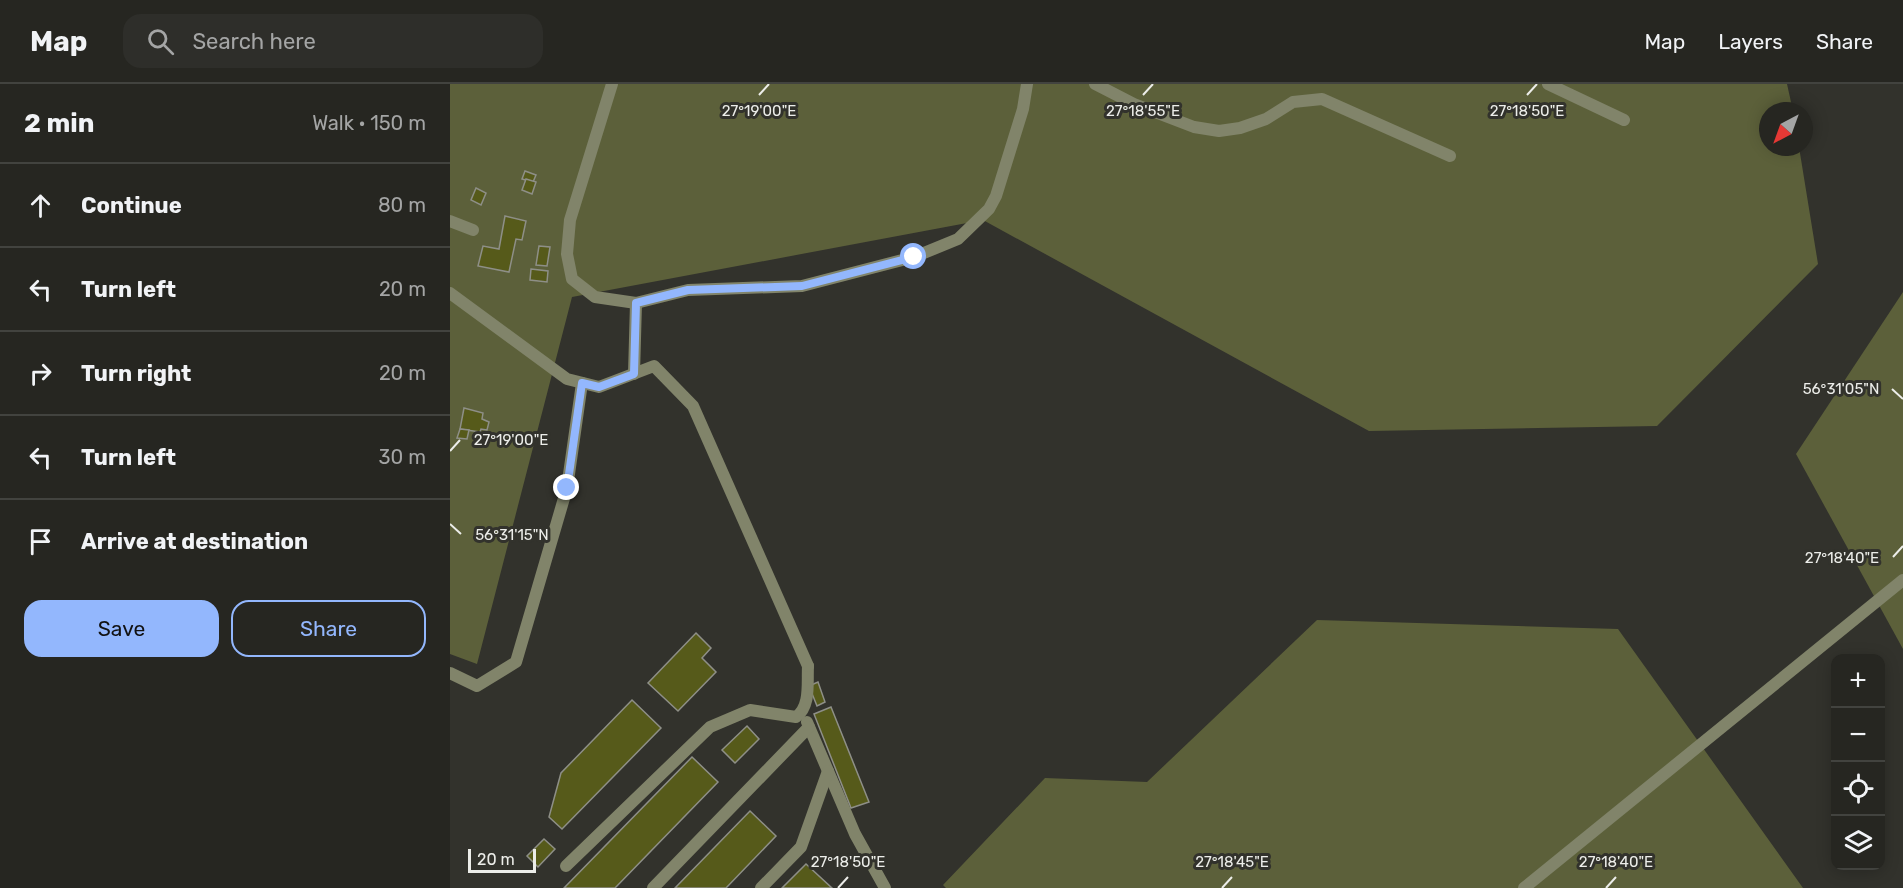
<!DOCTYPE html>
<meta charset="utf-8">
<style>
:root{--surface:#262621;--page:#2e2e2a;--text:#f1f3f6;--muted:#a4a5a5;--line:#42433f;--accent:#93b7fd}
body{margin:0;font-family:Rubik,sans-serif;background:var(--page);color:var(--text)}
.controls{position:absolute;right:18px;bottom:18px;display:grid;overflow:hidden;border-radius:12px;box-shadow:0 3px 15px #0003}
.controls button{width:54px;height:54px;display:grid;place-items:center;padding:0;border:0;border-bottom:2px solid var(--line);background:var(--surface);color:var(--text);font:30px sans-serif}
.compass{position:absolute;left:1309px;top:18px;width:54px;height:54px;border-radius:50%;background:var(--surface);box-shadow:0 3px 15px #0003;rotate:221deg}
.scale{position:absolute;left:18px;bottom:15px;width:68px;box-sizing:border-box;padding-left:6px;border:3px solid #ecede9;border-top:0;font-size:16px;line-height:21px;white-space:nowrap;color:#ecede9;-webkit-text-stroke:4px #32322c;paint-order:stroke}
.stop{position:absolute;width:18px;height:18px;margin:-14px;border:4px solid #93b7fd;border-radius:50%;background:#fff}
.stop.end{background:#93b7fd;border-color:#fff;box-shadow:0 2px 6px #0008}
.list{margin:0;padding:0;list-style:none}
h2{display:flex;justify-content:space-between;align-items:center;height:78px;margin:0;padding:0 24px;font-size:26px}
h2 small{font-size:20px;font-weight:400;color:var(--muted)}
.list li{display:grid;grid-template-columns:39px 1fr auto;gap:18px;align-items:center;box-sizing:border-box;height:84px;padding:0 24px;border-top:2px solid var(--line)}
.list b{display:block;font-size:22px;white-space:nowrap}
.list em{font-size:20px;font-style:normal;color:var(--muted)}
.actions{display:flex;gap:12px;padding:18px 24px}
.actions a{flex:1;padding:14px 0;border:2px solid var(--accent);border-radius:18px;text-align:center;font-size:21px;color:var(--accent)}
.actions .main{background:var(--accent);color:#111}
.icon{flex:none;width:33px;height:33px;fill:none;stroke:currentColor;stroke-width:2;stroke-linecap:round;stroke-linejoin:round}
.map{position:relative;flex:none;width:1453px;height:804px;overflow:hidden}
header{display:flex;align-items:center;gap:36px;box-sizing:border-box;height:84px;padding:0 30px;background:var(--surface);border-bottom:2px solid var(--line)}
header strong{font-size:28px}
nav{display:flex;gap:33px;margin-inline-start:auto;font-size:21px}
.search{width:420px;height:54px;background:var(--page);display:flex;align-items:center;gap:15px;box-sizing:border-box;padding:0 21px;border-radius:18px;color:var(--muted);font-size:22px}
main{display:flex}
aside{flex:1;background:var(--surface)}
.map>svg:first-child{display:block}
</style>
<header>
<strong>Map</strong>
<div class="search"><svg class="icon" aria-label="search" viewBox="0 0 24 24"><circle cx="10" cy="10" r="6"/><path d="M15 15l6 6"/></svg>Search here</div>
<nav><a>Map</a><a>Layers</a><a>Share</a></nav>
</header>
<main>
<aside>
<h2>2 min<small>Walk · 150 m</small></h2>
<ul class="list">
<li><svg class="icon" aria-label="ahead" viewBox="0 0 24 24"><path d="M12 20V5M6 11l6-6 6 6"/></svg><div><b>Continue</b></div><em>80 m</em></li>
<li><svg class="icon" aria-label="left" viewBox="0 0 24 24"><path d="M17 20v-9H6M10 6l-5 5 5 5"/></svg><div><b>Turn left</b></div><em>20 m</em></li>
<li><svg class="icon" aria-label="right" viewBox="0 0 24 24"><path d="M7 20v-9h11M14 6l5 5-5 5"/></svg><div><b>Turn right</b></div><em>20 m</em></li>
<li><svg class="icon" aria-label="left" viewBox="0 0 24 24"><path d="M17 20v-9H6M10 6l-5 5 5 5"/></svg><div><b>Turn left</b></div><em>30 m</em></li>
<li><svg class="icon" aria-label="arrive" viewBox="0 0 24 24"><path d="M6 21V4h12l-3 4 3 4H6"/></svg><div><b>Arrive at destination</b></div></li>
</ul>
<div class="actions"><a class="main">Save</a><a>Share</a></div>
</aside>
<div class="map">
<svg width="1453" height="804" viewBox="0 0 1453 804">
<rect width="100%" height="100%" fill="#32322c"/>
<g fill="#5c603a">
<polygon points="0,0 1337,0 1343,27 1318,27 1318,63 1349,63 1368,180 1207,342 919,347 533,136 122,213 27,580 0,570"/>
<polygon points="1453,208 1453,565 1346,370"/>
<polygon points="867,536 1168,545 1353,804 496,804 493,801 595,694 697,698"/>
</g>
<g fill="#565a1a" stroke="#8e8f87" stroke-width="1.5">
<polygon points="75,87 86,91 83,98 72,95"/>
<polygon points="76,95 86,98 82,110 72,106"/>
<polygon points="26,104 36,109 31,121 21,116"/>
<polygon points="55,132 76,137 72,156 66,155 59,188 28,182 33,162 49,165"/>
<polygon points="89,162 100,163 97,182 86,181"/>
<polygon points="81,185 98,187 97,198 80,196"/>
<polygon points="14,324 33,329 32,335 39,338 37,346 31,345 30,348 10,345"/>
<polygon points="10,345 19,346 17,355 7,354"/>
<polygon points="246,549 261,564 252,574 266,588 228,627 198,599"/>
<polygon points="368,598 375,618 367,622 359,602"/>
<polygon points="182,616 211,644 112,745 99,733 111,689"/>
<polygon points="381,623 419,718 401,724 364,630"/>
<polygon points="297,642 309,655 285,679 272,666"/>
<polygon points="242,673 268,698 165,804 114,804"/>
<polygon points="300,727 326,752 276,804 225,804"/>
<polygon points="94,755 105,765 88,783 77,772"/>
<polygon points="356,780 382,804 332,804"/>
</g>
<g fill="none" stroke-linecap="round" stroke-linejoin="round">
<g stroke="#81846a" stroke-width="12">
<polyline points="162,0 120,136 117,170 122,195 145,213 186,219 238,206 352,202 464,173 508,155 539,125 546,112 573,25 577,0"/>
<polyline points="645,0 684,20 744,43 769,47 790,44 816,35 843,18 872,15 1000,72"/>
<polyline points="1098,0 1174,36"/>
<polyline points="0,137 23,146"/>
<polyline points="184,290 186,219"/>
<polyline points="357,638 405,750 435,804"/>
<path d="M116,782L260,643L300,626L346,633C361,622 357,599 358,582"/>
<polyline points="203,804 359,643"/>
<polyline points="311,804 351,763 378,687"/>
<polyline points="1074,804 1453,496"/>
</g>
<g stroke="#81846a" stroke-width="12">
<polyline points="0,209 117,295 149,303 204,282 243,322 358,582"/>
<polyline points="0,589 27,602 66,578 117,404 132,299"/>
</g>
</g>
<g fill="none" stroke-linecap="round" stroke-linejoin="round">
<polyline stroke="#93b7fd" stroke-width="8" points="117,404 132,299 149,303 184,290 186,219 238,206 352,202 464,173"/>
</g>
<path fill="none" stroke="#ecede9" stroke-width="2" d="M309,11L319,0M693,11L703,0M1077,11L1087,0M1442,305L1453,315M0,367L10,356M0,440L11,450M1443,473L1453,462M388,804L398,793M772,804L782,793M1156,804L1166,793"/>
<g font-size="15" text-anchor="middle" fill="#ecede9" stroke="#32322c" stroke-width="6" stroke-linejoin="round" paint-order="stroke">
<text x="309" y="32">27°19'00"E</text>
<text x="693" y="32">27°18'55"E</text>
<text x="1077" y="32">27°18'50"E</text>
<text x="1391" y="310">56°31'05"N</text>
<text x="61" y="361">27°19'00"E</text>
<text x="62" y="456">56°31'15"N</text>
<text x="1392" y="479">27°18'40"E</text>
<text x="398" y="783">27°18'50"E</text>
<text x="782" y="783">27°18'45"E</text>
<text x="1166" y="783">27°18'40"E</text>
</g>
</svg>
<div class="controls">
<button>+</button>
<button>−</button>
<button><svg class="icon" aria-label="locate" viewBox="0 0 24 24"><circle cx="12" cy="12" r="6"/><path d="M12 2v4M12 18v4M2 12h4M18 12h4"/></svg></button>
<button><svg class="icon" aria-label="layers" viewBox="0 0 24 24"><path d="M12 4l9 5-9 5-9-5zM3 14l9 5 9-5"/></svg></button>
</div>
<svg class="compass" viewBox="-18 -18 36 36"><path d="M0-13l5 13h-10z" fill="#e53935"/><path d="M0 13l5-13h-10z" fill="#a4a5a5"/></svg>
<div class="scale">20 m</div>
<div class="stop" style="left:464px;top:173px"></div>
<div class="stop end" style="left:117px;top:404px"></div>
</div>
</main>
